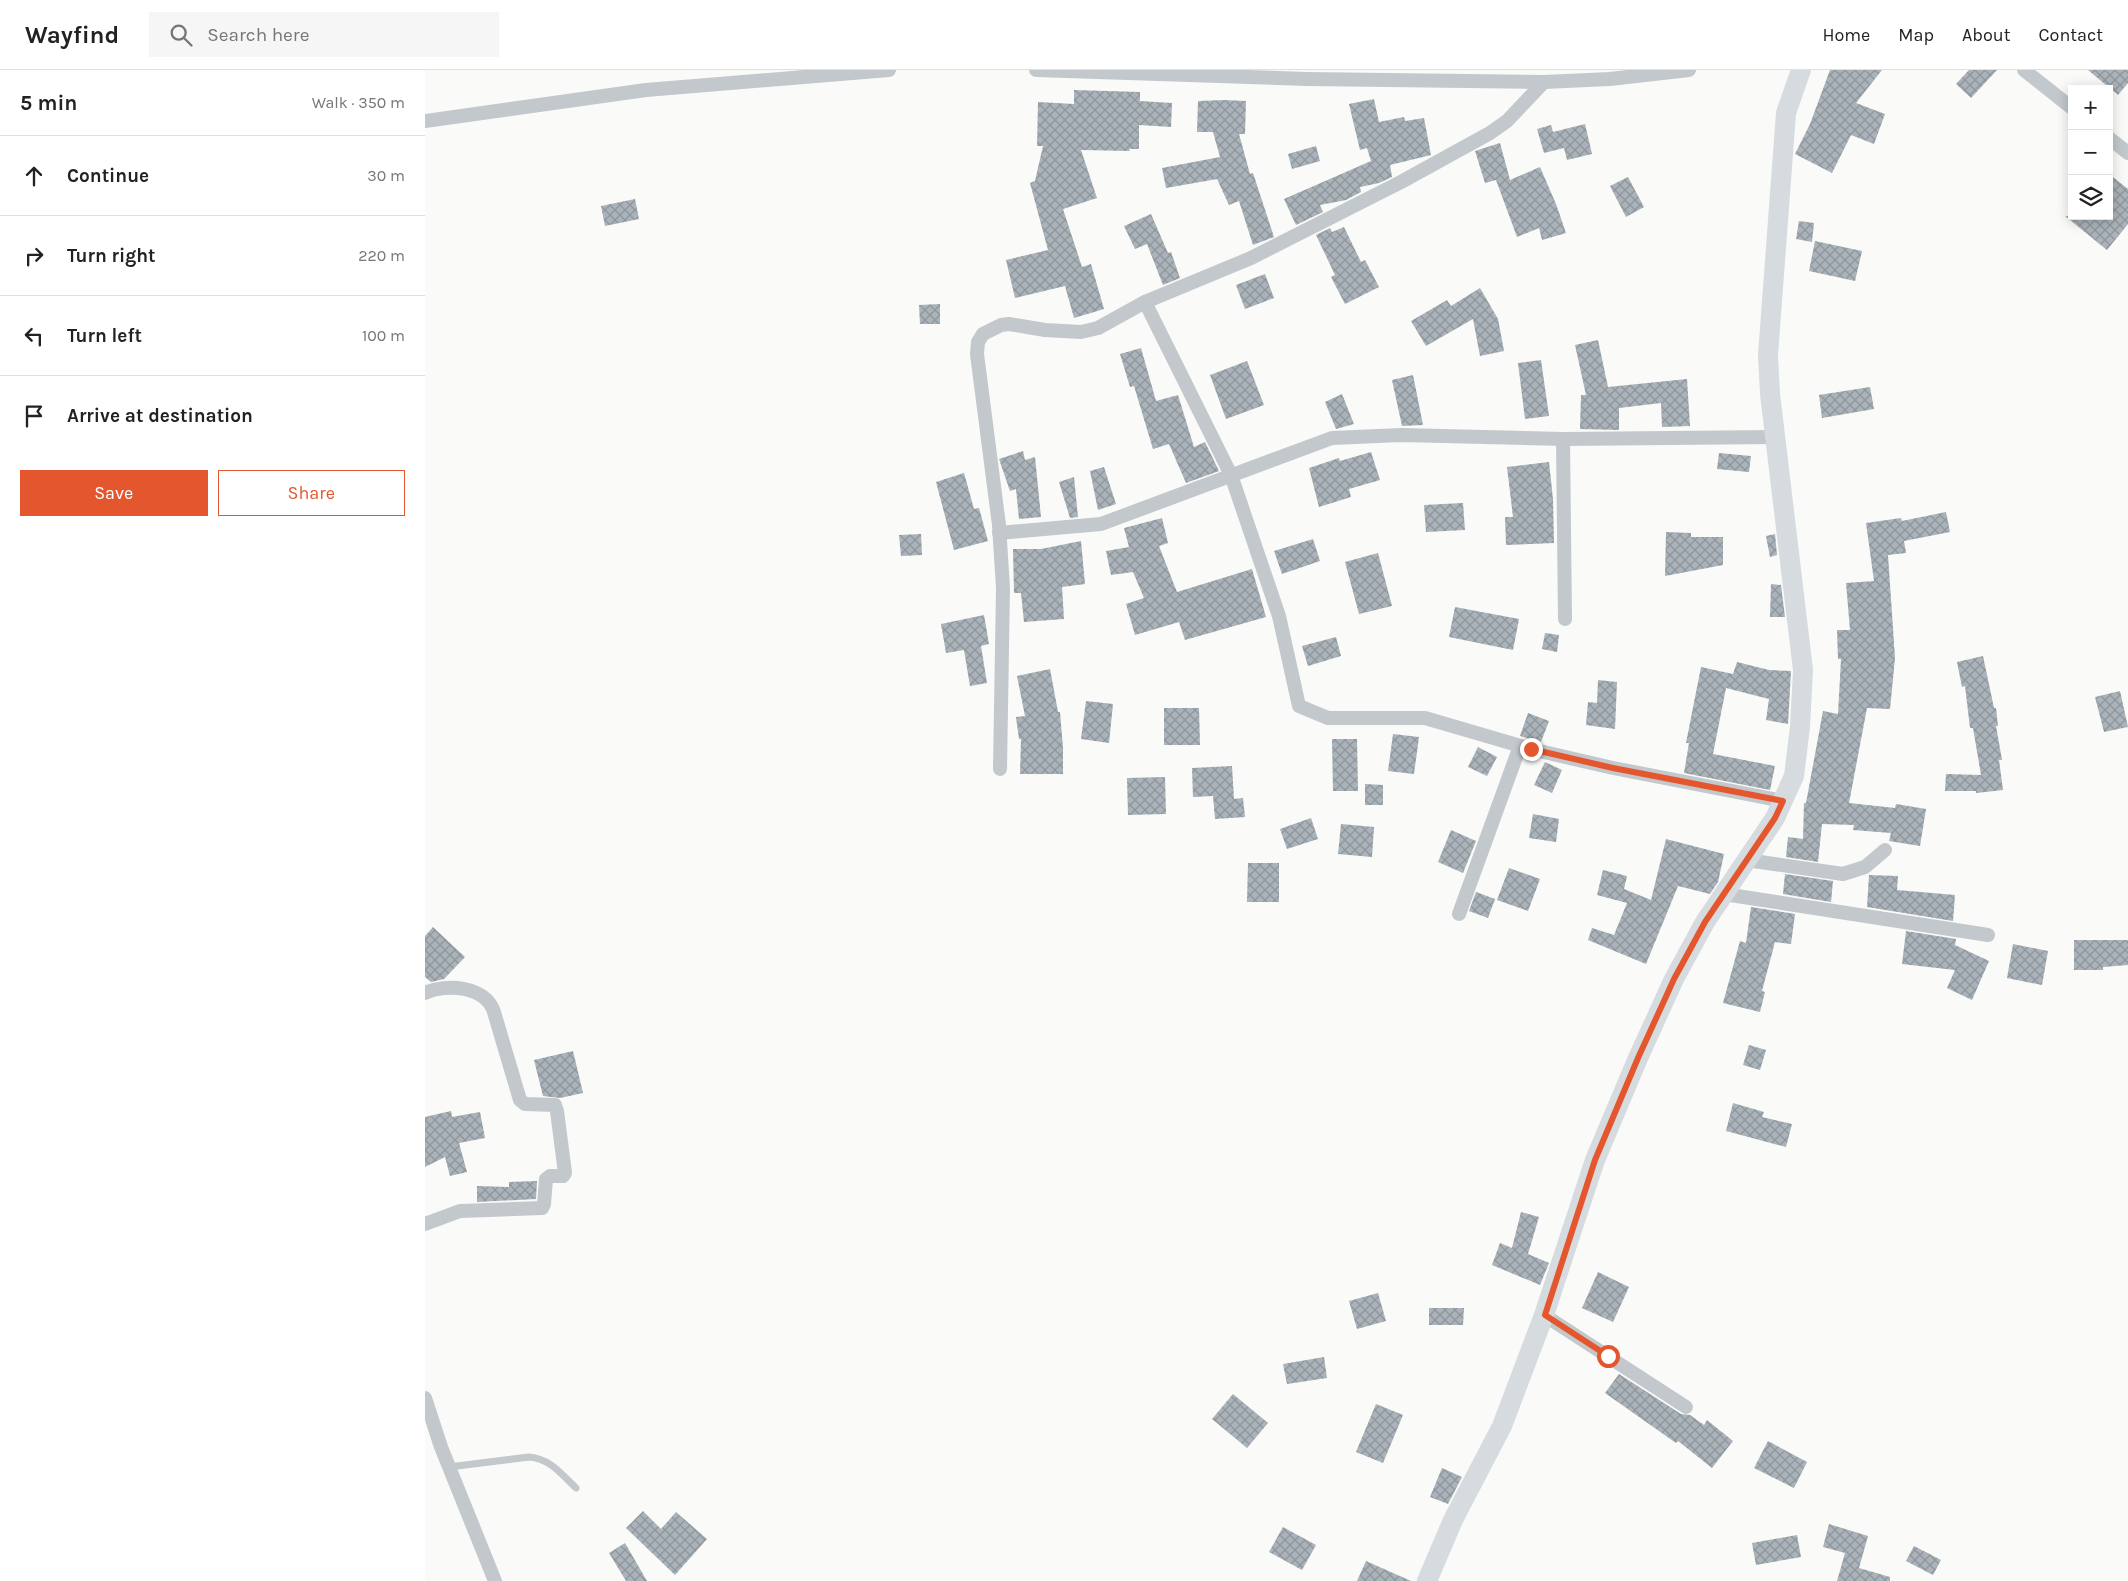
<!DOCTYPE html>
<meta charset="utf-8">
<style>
:root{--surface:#fff;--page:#f6f6f6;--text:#222;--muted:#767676;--line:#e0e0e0;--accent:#e4572e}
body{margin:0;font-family:Karla,sans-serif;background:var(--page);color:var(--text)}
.controls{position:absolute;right:15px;top:15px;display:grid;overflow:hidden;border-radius:0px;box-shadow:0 2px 12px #0003}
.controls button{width:45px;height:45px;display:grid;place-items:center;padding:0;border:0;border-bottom:1px solid var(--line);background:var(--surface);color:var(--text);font:25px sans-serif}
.stop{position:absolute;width:15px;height:15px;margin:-11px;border:4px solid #e4572e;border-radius:50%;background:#fff}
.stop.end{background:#e4572e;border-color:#fff;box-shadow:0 1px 5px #0008}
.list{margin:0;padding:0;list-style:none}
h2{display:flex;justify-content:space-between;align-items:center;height:65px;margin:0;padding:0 20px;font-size:21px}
h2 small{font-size:16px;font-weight:400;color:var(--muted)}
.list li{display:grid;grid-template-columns:32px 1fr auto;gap:15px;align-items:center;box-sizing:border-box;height:80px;padding:0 20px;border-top:1px solid var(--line)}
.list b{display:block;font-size:19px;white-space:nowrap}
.list em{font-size:16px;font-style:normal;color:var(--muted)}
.actions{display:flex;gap:10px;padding:15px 20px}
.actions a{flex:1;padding:11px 0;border:1px solid var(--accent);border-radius:0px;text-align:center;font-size:18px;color:var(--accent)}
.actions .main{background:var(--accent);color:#fff}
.icon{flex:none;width:28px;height:28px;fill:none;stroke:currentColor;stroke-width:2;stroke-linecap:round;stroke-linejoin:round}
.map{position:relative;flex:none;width:1703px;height:1511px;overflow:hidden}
header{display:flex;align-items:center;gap:30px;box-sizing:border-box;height:70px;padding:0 25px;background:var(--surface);border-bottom:1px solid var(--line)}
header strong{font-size:24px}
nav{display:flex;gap:28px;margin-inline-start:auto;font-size:18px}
.search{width:350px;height:45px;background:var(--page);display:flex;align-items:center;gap:12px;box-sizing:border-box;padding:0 18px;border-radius:0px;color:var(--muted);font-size:19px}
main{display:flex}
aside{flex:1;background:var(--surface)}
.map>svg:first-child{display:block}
</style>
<header>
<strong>Wayfind</strong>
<div class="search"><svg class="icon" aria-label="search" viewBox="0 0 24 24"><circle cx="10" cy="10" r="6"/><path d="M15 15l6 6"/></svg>Search here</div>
<nav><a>Home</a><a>Map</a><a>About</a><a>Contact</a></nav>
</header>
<main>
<aside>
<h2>5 min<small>Walk · 350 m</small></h2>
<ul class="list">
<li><svg class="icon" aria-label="ahead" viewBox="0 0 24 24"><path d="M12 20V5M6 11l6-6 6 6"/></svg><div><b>Continue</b></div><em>30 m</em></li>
<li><svg class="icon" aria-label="right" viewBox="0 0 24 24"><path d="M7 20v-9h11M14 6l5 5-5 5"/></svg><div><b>Turn right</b></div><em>220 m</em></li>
<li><svg class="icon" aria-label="left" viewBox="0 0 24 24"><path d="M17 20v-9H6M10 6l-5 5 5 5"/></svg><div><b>Turn left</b></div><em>100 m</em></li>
<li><svg class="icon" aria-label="arrive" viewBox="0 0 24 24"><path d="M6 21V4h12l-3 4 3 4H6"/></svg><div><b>Arrive at destination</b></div></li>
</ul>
<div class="actions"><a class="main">Save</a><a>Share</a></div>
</aside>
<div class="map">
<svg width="1703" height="1511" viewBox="0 0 1703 1511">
<defs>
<pattern id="building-cross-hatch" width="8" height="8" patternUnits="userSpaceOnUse" patternTransform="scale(1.25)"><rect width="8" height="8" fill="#aab3b9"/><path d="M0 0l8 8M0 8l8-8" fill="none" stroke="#8e969c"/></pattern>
</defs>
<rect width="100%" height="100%" fill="#fafaf8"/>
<g fill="url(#building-cross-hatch)">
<polygon points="1405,0 1457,0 1431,33 1460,44 1449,74 1426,65 1407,103 1370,84 1385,54"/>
<polygon points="1544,0 1572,0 1546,28 1531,14"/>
<polygon points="1663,0 1703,0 1703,13 1693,25"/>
<polygon points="649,20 715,22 715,31 747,33 746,57 714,55 714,79 704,79 705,81 656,80 672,128 638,139 657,197 666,194 679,239 649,248 640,216 590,228 581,190 623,180 605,113 610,111 618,76 612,76 613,32 649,34"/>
<polygon points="949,29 954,52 979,47 980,51 999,48 1006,85 965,95 967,107 954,113 935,117 936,122 921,130 895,135 898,142 871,155 859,129 946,91 942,78 935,80 924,34"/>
<polygon points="799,30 821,31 820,64 814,64 825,104 828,103 849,167 828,175 814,131 804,135 792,109 741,118 737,98 795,87 788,62 772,62 773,31"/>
<polygon points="1160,54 1167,84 1142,90 1139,78 1119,83 1112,59 1126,55 1128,62"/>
<polygon points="1075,73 1085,110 1115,97 1131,134 1141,163 1117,170 1114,158 1092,167 1071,110 1060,113 1050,81"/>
<polygon points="891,76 895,91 867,99 863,84"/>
<polygon points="1684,104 1703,119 1703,154 1682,180 1640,146 1684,146"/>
<polygon points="1203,107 1219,137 1201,147 1185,116"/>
<polygon points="210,129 214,149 180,156 176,136"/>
<polygon points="726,144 743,183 746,182 755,208 738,215 722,174 710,179 699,156"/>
<polygon points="1374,151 1389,153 1387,172 1371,169"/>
<polygon points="919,157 936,192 940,190 954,217 920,234 906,207 910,205 891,165 905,158 907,162"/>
<polygon points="1390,171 1437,181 1430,211 1384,201"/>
<polygon points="840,204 849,228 820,239 811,215"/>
<polygon points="1055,218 1073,249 1079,281 1055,286 1048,249 1001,276 986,251 1022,230 1026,236"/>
<polygon points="515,234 515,254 495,254 494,235"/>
<polygon points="1173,270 1183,317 1262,309 1265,356 1237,357 1236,333 1194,338 1194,360 1155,359 1156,325 1161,325 1150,275"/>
<polygon points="716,278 731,331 753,325 769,377 780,372 794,401 761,413 744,374 728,379 709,316 705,317 695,284"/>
<polygon points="1116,290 1124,346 1100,349 1093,293"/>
<polygon points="822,291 839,335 801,349 785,305"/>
<polygon points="988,305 998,355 977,356 967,310"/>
<polygon points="1445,317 1449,339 1397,348 1394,325"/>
<polygon points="917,324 929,354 911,359 900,332"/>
<polygon points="598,381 600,390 610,387 616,447 594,449 591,419 585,421 574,389"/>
<polygon points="946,382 955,410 924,419 926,427 894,437 884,398 914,388 915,391"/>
<polygon points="1294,383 1326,386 1324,402 1292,399"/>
<polygon points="1124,392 1128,429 1129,473 1081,475 1080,447 1088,447 1082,397"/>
<polygon points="679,397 691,434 673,440 665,401"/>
<polygon points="539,403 549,439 554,438 563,471 529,480 511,412"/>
<polygon points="649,407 653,447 645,448 634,412"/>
<polygon points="1038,433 1040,460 1001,462 999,435"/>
<polygon points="1521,442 1525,462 1479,471 1481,483 1463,485 1470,588 1465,639 1442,638 1424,733 1470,738 1471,734 1501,739 1495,776 1464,771 1466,763 1428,760 1429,755 1397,754 1393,792 1361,787 1363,767 1378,769 1379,733 1381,733 1398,641 1413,644 1416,589 1413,589 1412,560 1425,560 1421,513 1449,511 1441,453 1476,448 1477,451"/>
<polygon points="737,448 743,473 734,476 752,522 827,499 841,547 760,570 754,552 710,565 701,534 719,528 708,502 686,505 681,481 704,477 699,458"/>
<polygon points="1241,462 1266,463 1266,467 1298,467 1298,495 1240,506"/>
<polygon points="496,464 497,485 476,486 474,465"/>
<polygon points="1350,464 1352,485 1345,487 1341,466"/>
<polygon points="888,469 895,491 857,504 849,481"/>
<polygon points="656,471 660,514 637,517 639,549 599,552 596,523 589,523 588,479 616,479"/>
<polygon points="953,483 967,536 934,544 920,492"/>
<polygon points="1346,514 1356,515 1360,547 1345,547"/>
<polygon points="1030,537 1094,549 1088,580 1024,567"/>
<polygon points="559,545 564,574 556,576 562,613 545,616 539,580 521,583 516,554"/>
<polygon points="1120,563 1134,565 1132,582 1117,579"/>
<polygon points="911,567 916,586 883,596 877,576"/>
<polygon points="1558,586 1569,638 1571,638 1573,656 1571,656 1577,690 1574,690 1578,720 1551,723 1551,721 1520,721 1521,704 1556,705 1548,658 1545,658 1540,616 1537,617 1532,592"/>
<polygon points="1312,592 1344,600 1366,601 1363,654 1341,650 1344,629 1301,618 1288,684 1350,696 1345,720 1259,703 1264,673 1261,673 1276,597 1308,604"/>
<polygon points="625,599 633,642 635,642 638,678 638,704 595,704 596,669 594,669 591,647 600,646 592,606"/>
<polygon points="1173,610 1192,612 1190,659 1161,655 1163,632 1172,633"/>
<polygon points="1695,621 1703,657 1679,662 1670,627"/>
<polygon points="661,631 688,634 684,673 656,669"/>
<polygon points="739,638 774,638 775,675 739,675"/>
<polygon points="1103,643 1124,651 1116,672 1095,666"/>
<polygon points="968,664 994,667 989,704 963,701"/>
<polygon points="907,669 932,669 933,721 908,721"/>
<polygon points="1053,677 1072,687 1062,706 1043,697"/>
<polygon points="1120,692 1137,700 1127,723 1109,715"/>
<polygon points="807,696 809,729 818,728 820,747 790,749 788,726 768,727 767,698"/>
<polygon points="740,707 741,744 703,745 702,708"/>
<polygon points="940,714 958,715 958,735 940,735"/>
<polygon points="1108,744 1134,749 1131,772 1104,768"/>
<polygon points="886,748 893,769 862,779 855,759"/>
<polygon points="916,754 949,757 947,787 913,784"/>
<polygon points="1026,760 1051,771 1038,803 1013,792"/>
<polygon points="1241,769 1299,784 1293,812 1285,824 1253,816 1221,894 1163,870 1167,858 1189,865 1202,833 1172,825 1178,800 1202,806 1199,819 1226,830"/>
<polygon points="823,793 854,793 854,832 822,832"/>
<polygon points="1084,798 1115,809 1103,841 1072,830"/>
<polygon points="1360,804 1408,811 1406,832 1358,824"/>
<polygon points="1444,805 1473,806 1472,820 1530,825 1528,851 1442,837"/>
<polygon points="1051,822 1070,829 1063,848 1044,841"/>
<polygon points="1326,837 1370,844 1366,874 1350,872 1337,921 1340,922 1335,942 1298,933 1315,871 1321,873"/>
<polygon points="8,857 40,887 19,909 6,912 0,907 0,866"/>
<polygon points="1481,861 1531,869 1530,875 1564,891 1547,930 1522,918 1530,900 1477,894"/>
<polygon points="1649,870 1703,870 1703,895 1678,897 1678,900 1649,900"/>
<polygon points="1588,874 1623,881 1617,915 1582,908"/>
<polygon points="1324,975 1341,980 1335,1000 1318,995"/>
<polygon points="148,981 158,1023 135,1028 118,1026 109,990"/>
<polygon points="1308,1033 1339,1042 1337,1047 1367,1054 1361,1077 1301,1061"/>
<polygon points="26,1041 27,1047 55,1042 60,1068 34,1073 42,1102 25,1106 20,1087 0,1097 0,1047"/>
<polygon points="112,1111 111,1129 52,1132 52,1116 84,1117 84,1112"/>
<polygon points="1096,1142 1114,1147 1103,1184 1124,1193 1115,1215 1067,1195 1075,1173 1087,1178"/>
<polygon points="1173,1202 1204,1217 1188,1252 1157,1238"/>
<polygon points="953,1223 961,1251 932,1259 924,1231"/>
<polygon points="1004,1238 1039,1238 1038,1255 1004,1255"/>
<polygon points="899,1287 902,1308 862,1314 858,1294"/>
<polygon points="1194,1304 1256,1344 1265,1345 1279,1355 1282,1350 1308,1371 1287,1398 1253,1371 1251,1373 1180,1323"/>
<polygon points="808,1324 843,1353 822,1378 787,1349"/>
<polygon points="951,1334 978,1345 958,1393 931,1382"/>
<polygon points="1343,1371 1382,1392 1369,1418 1329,1398"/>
<polygon points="1017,1398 1037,1407 1023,1434 1005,1427"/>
<polygon points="218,1441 236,1459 251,1442 282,1469 250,1505 201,1458"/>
<polygon points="1404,1454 1443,1466 1434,1498 1465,1507 1465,1511 1412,1511 1420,1483 1398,1477"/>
<polygon points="858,1457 891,1475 877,1500 844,1482"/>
<polygon points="1372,1465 1376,1487 1331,1495 1327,1473"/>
<polygon points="200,1473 222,1511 201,1511 184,1483"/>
<polygon points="1489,1476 1516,1490 1508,1505 1481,1491"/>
<polygon points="941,1491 986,1511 932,1511"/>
</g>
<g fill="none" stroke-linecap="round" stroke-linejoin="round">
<path stroke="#c3c8cc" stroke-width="7" d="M24,1397L104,1387C126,1389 136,1404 151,1418"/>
<g stroke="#c3c8cc" stroke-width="14">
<polyline points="611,0 882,9 1119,12 1185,9 1264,0"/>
<polyline points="1599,0 1647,38"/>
<polyline points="0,51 221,20 464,0"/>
<polyline points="1684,68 1703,83"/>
<polyline points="720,232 806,405 854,546 874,636 903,648 1000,648 1106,679 1188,698 1358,731"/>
<polyline points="1138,369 1140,549"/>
<polyline points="574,463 676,454 907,368 976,365 1138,369 1351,367"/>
<polyline points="575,699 578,518 574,455 552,284 553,272 558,264 576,255 584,254 620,260 656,262 673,258 720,232 826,188 976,112 1065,63 1082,51 1119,12"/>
<polyline points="1322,790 1418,804 1440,797 1460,780"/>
<polyline points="1299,824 1563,865"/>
<polyline points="1034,844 1095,676"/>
<path d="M0,923C21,913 61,916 69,942L95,1030L100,1034L130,1035L132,1041L140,1103L138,1106H125L121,1109L119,1134L117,1138L35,1141L0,1154"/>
<polyline points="1119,1245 1261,1337"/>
<polyline points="0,1328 16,1377 70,1511"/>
</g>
<polyline stroke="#d6dbdf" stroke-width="20" points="1002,1511 1028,1450 1077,1356 1119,1245 1170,1090 1213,988 1249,909 1280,852 1350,748 1369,706 1375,657 1378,600 1345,324 1343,285 1361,43 1376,0"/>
</g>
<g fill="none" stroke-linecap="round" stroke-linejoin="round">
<polyline stroke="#e4572e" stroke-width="6" points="1106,679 1188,698 1358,731 1350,748 1280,852 1249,909 1213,988 1170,1090 1120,1245 1183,1286"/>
</g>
</svg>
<div class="controls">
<button>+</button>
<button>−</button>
<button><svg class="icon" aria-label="layers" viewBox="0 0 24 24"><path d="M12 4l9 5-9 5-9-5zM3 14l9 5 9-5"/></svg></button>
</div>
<div class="stop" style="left:1183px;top:1286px"></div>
<div class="stop end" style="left:1106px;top:679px"></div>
</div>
</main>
